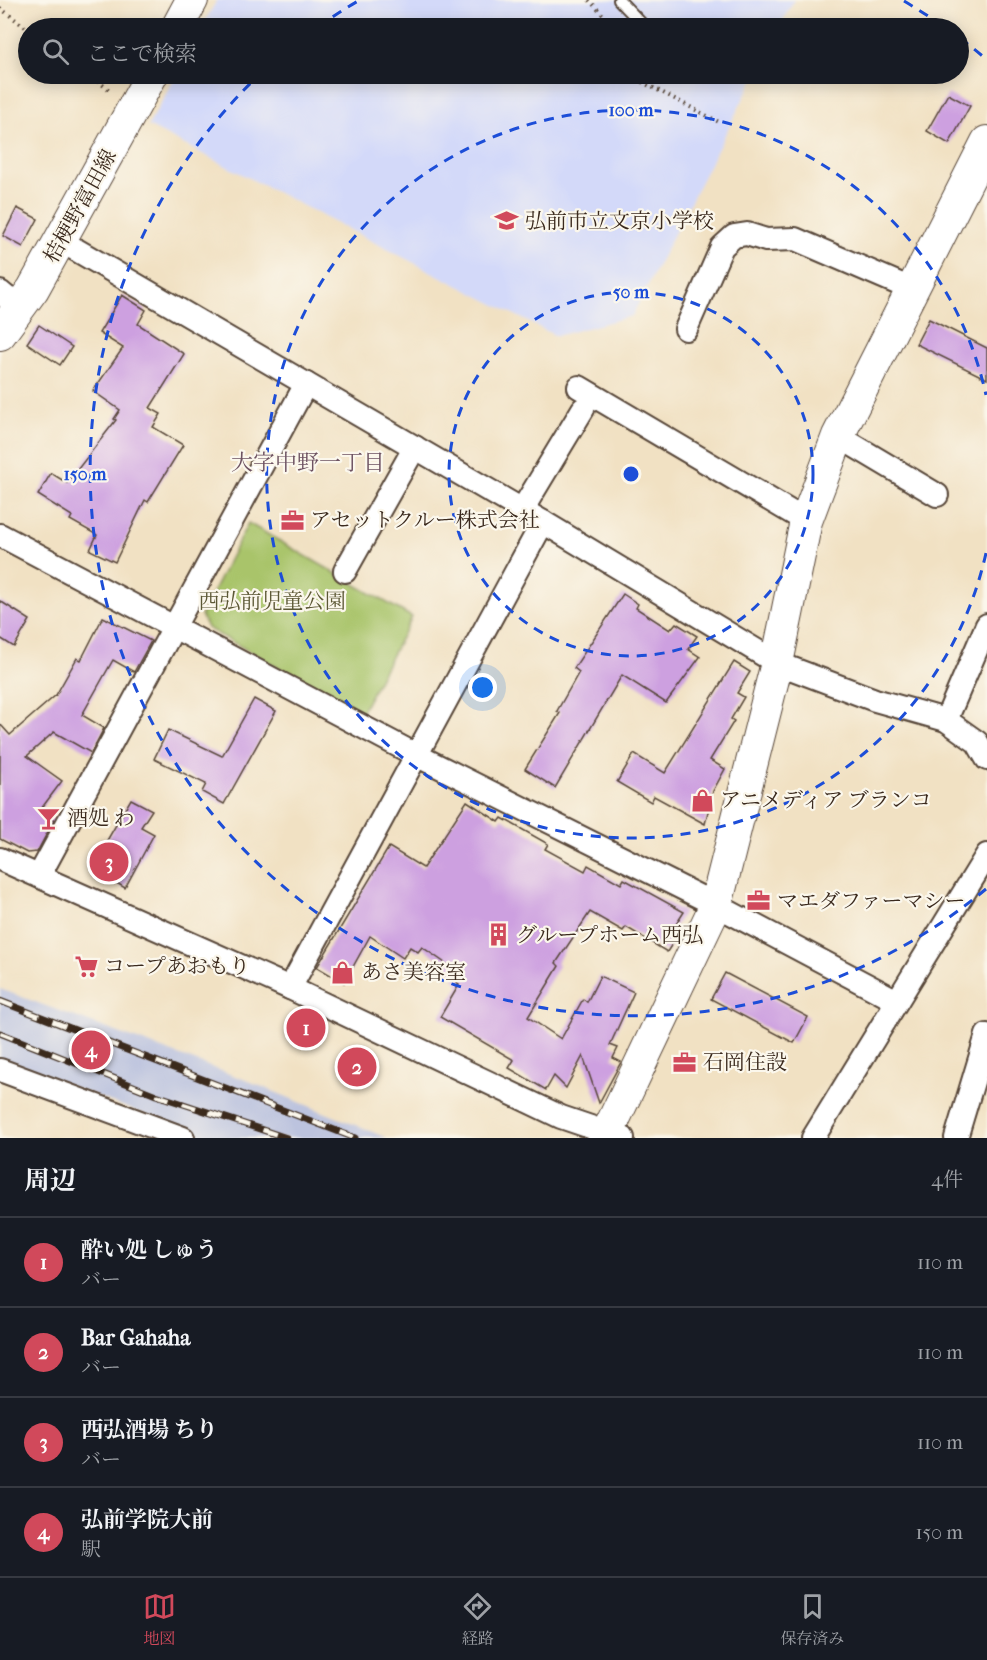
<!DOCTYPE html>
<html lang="ja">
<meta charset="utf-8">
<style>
:root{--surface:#171b24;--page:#20242c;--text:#f1f3f6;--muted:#9ea1a6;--line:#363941;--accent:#d1495b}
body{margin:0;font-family:"IM FELL French Canon","Noto Serif JP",serif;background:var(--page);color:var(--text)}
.you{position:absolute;left:483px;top:688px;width:21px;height:21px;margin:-15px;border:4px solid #fff;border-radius:50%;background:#1a73e8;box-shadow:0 0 0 9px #1a73e833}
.badge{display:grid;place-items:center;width:39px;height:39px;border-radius:50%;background:var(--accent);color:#fff;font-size:20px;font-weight:700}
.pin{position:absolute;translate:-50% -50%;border:3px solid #fff;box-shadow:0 2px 6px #0006}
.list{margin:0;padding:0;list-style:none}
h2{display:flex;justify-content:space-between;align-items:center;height:78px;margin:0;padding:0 24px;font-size:26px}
h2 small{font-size:20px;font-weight:400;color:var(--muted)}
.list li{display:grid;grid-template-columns:39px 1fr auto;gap:18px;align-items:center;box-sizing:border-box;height:90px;padding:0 24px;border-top:2px solid var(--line)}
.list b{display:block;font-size:22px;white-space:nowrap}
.list p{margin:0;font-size:20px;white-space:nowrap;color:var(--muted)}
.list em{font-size:20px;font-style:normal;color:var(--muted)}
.icon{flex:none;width:33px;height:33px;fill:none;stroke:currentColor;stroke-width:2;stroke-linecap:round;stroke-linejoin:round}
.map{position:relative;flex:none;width:987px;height:1138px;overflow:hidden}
.search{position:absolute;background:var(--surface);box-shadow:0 3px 15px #0003;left:18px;right:18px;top:18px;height:66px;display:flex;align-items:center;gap:15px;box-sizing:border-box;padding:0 21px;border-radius:33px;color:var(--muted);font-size:22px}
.sheet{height:438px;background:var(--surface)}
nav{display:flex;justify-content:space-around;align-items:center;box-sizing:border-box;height:84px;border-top:2px solid var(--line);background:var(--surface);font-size:16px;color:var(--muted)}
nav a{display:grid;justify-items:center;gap:3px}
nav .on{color:var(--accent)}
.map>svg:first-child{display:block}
</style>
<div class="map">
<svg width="987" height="1138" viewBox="0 0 987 1138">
<rect width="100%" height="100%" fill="#fbf7ec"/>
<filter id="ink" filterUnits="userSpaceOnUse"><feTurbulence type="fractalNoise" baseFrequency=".0167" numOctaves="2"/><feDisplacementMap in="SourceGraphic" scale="12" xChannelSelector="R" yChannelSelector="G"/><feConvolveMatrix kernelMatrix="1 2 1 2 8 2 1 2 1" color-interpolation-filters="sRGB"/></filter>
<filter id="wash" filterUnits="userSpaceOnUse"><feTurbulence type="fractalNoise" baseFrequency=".008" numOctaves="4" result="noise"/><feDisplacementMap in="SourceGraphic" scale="24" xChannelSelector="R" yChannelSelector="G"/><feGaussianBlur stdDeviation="1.35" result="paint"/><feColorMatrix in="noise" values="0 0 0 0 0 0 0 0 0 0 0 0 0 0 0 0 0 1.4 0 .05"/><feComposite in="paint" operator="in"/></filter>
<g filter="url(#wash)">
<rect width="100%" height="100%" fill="#f1e1c3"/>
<g fill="#d3d9f9">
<polygon points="217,0 794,0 779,28 201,28"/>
<polygon points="177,74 756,74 632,316 556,336 148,126"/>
</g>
<polygon fill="#bcc3de" points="0,989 243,1079 387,1138 207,1138 0,1060"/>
<polygon fill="#a9c46b" stroke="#727744" stroke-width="1.5" points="248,523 412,617 361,713 207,628 201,615"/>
<g id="blocks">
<g fill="#cda0e0">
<polygon points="948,94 970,106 949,144 927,131"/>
<polygon points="17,208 38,219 23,247 3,236"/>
<polygon points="122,295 146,310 138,324 184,354 150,408 161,414 153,427 183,445 148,502 145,500 115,562 90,550 97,535 70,520 72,516 38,495 51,473 67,483 116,420 114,419 120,410 93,391 123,348 99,333"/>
<polygon points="929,319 987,348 987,379 916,344"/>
<polygon points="39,325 72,347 60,365 27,343"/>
<polygon points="623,594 638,604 636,608 670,630 676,623 697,636 688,649 700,657 666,703 622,675 555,788 525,769 560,713 557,711 579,672 574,668"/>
<polygon points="0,601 30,620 14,647 0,638"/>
<polygon points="103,617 151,641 134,672 113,660 82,715 104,728 91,753 54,732 27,756 62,781 41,809 54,820 37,852 27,853 0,839 0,724 10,735 56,695 77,658 81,660"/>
<polygon points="734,662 750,672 737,693 744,697 731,719 734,721 710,760 725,769 713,791 705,824 654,796 651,802 617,782 634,754 665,773"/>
<polygon points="254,699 276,711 224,804 202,792 206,784 154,759 168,730 222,756"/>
<polygon points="131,799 152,810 141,827 154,834 125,888 91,868"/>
<polygon points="467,801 499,822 502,818 548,844 545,849 585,871 588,865 621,884 624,879 684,912 673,929 679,933 667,952 626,927 623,931 590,912 556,963 559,966 528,1017 561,1039 583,999 587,1002 600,976 634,992 610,1045 618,1048 613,1058 621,1062 599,1103 583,1056 566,1088 554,1076 546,1090 509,1068 514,1060 440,1017 459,985 445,963 422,947 418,952 410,947 403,958 370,936 344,983 317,967 389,847 423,868"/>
<polygon points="725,973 808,1017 794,1043 711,999"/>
</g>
</g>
</g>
<g filter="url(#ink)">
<use href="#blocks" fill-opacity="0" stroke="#564537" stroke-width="1.5"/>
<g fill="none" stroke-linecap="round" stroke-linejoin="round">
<defs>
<polyline id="lane" points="619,0 643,25"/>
<g id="street">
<polyline points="61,241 543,522 777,663 875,700 946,720 977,742 987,759"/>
<polyline points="0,292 19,308"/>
<polyline points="686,329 722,247 734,236 747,234 766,240 795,239 911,289"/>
<polyline points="579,387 806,521"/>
<polyline points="838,436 937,495"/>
<polyline points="522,510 583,409"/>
<polyline points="0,535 416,755 716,905 897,1001"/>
<polyline points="345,571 415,447"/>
<polyline points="946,720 987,625"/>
<polyline points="0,859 290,988 561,1117 623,1138"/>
<polyline points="39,876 306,384"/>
<polyline points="290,988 543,522"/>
<polyline points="0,1070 183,1138"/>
<polyline points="813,1138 987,855"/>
<polyline points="956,1138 987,1035"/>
</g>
<g id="secondary">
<polyline points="177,28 192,0"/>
<polyline points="0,334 33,289 152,74"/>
<polyline points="605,1138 716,905 777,663 806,521 838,436 987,142"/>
</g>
</defs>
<use href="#lane" stroke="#564537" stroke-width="14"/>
<use href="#street" stroke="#564537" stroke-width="26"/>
<use href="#secondary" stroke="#564537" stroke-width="34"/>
<g stroke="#564537" stroke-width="4" stroke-dasharray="1.5 4.5" stroke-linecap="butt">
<polyline points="589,0 608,20 612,28"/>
<polyline points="0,8 28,29"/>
<polyline points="88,74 111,91"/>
<polyline points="633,74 642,82 719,122"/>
</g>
<use href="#lane" stroke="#fff" stroke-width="10"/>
<use href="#street" stroke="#fff" stroke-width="22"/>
<use href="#secondary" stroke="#fff" stroke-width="32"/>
<defs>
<g id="rail">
<polyline points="0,1001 355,1138"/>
<polyline points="0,1033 156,1095 287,1138"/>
</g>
</defs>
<use href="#rail" stroke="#3b2a1e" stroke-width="7"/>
<use href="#rail" stroke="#fbf7ec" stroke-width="4.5" stroke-dasharray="14" stroke-linecap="butt"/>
</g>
</g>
<g fill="none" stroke="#1d4ed8" stroke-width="3" stroke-dasharray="10 8">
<circle cx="631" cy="474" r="182"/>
<path d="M986 553A364 364 0 1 1 986 395"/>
<path d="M986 889A546 546 0 0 1 259 75M318 27A546 546 0 0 1 358 1M904 1A546 546 0 0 1 944 27M960 38A546 546 0 0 1 986 59"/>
</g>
<defs>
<symbol id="school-bare" viewBox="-9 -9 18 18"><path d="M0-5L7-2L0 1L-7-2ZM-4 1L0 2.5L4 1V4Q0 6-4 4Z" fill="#d1495b" stroke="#fbf7ec" stroke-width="2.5" paint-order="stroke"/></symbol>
<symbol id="office-bare" viewBox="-9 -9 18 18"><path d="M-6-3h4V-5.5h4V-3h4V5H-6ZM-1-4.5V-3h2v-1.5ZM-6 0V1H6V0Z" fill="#d1495b" stroke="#fbf7ec" stroke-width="2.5" paint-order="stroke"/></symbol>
<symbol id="shop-bare" viewBox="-9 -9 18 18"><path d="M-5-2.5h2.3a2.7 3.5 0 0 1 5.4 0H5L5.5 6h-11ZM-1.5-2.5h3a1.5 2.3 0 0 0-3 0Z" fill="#d1495b" stroke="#fbf7ec" stroke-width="2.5" paint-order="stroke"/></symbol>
<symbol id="bar-bare" viewBox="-9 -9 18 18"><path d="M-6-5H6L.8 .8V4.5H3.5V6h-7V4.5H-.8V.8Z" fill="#d1495b" stroke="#fbf7ec" stroke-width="2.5" paint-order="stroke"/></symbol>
<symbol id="building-bare" viewBox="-9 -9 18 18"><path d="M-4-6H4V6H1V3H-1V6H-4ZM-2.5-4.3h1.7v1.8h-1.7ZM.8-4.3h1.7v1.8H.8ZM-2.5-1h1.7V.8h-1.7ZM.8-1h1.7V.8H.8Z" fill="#d1495b" stroke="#fbf7ec" stroke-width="2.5" paint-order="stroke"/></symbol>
<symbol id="supermarket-bare" viewBox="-9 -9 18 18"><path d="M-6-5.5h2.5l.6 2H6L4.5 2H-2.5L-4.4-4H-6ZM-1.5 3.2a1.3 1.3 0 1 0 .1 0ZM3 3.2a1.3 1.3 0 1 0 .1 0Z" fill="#d1495b" stroke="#fbf7ec" stroke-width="2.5" paint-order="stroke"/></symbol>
</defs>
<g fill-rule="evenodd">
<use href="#school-bare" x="490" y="204" width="33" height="33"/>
<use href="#office-bare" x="276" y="504" width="33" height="33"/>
<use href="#shop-bare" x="686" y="784" width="33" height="33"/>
<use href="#bar-bare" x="32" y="802" width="33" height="33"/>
<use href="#office-bare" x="742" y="884" width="33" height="33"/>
<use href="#building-bare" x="482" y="918" width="33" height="33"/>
<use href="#supermarket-bare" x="70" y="950" width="33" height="33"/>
<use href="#shop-bare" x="326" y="956" width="33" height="33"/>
<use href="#office-bare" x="668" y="1046" width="33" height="33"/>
</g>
<g text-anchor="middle" stroke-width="4.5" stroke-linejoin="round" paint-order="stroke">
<g font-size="21" fill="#3b2a1e" stroke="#fbf7ec">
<text transform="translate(80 206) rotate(-61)" y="7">桔梗野富田線</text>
</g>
<g font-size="21" fill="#3b2a1e" stroke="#fbf7ec" text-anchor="start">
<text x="525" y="228">弘前市立文京小学校</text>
<text x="310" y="527">アセットクルー株式会社</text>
<text x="720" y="807">アニメディア ブランコ</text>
<text x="67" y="825">酒処 わ</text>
<text x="777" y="908">マエダファーマシー</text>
<text x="516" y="942">グループホーム西弘</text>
<text x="104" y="973">コープあおもり</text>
<text x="361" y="979">あさ美容室</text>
<text x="703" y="1069">石岡住設</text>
</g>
<g font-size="21" fill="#5c5835" stroke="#fbf7ec">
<text x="272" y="608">西弘前児童公園</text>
</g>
<g font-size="22" fill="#6e5362" stroke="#fbf7ec">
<text x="308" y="470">大字中野一丁目</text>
</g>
</g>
<circle cx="631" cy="474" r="9" fill="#1d4ed8" stroke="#fbf7ec" stroke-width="3"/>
<g font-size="18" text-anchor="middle" font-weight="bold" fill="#1d4ed8" stroke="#fbf7ec" stroke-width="4.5" stroke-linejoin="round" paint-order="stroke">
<text x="631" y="116">100 m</text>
<text x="631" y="298">50 m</text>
<text x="85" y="480">150 m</text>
</g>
</svg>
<div class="you"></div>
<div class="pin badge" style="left:306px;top:1028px">1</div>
<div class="pin badge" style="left:357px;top:1067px">2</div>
<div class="pin badge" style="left:109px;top:862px">3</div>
<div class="pin badge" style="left:91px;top:1050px">4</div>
<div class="search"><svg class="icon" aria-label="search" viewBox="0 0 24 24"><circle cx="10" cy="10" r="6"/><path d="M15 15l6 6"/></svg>ここで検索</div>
</div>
<section class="sheet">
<h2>周辺<small>4件</small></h2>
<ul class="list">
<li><span class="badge">1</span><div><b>酔い処 しゅう</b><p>バー</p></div><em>110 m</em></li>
<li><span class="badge">2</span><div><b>Bar Gahaha</b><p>バー</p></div><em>110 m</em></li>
<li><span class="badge">3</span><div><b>西弘酒場 ちり</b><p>バー</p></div><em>110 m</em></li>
<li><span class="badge">4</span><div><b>弘前学院大前</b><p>駅</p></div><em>150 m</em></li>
</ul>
</section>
<nav>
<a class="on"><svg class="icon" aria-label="map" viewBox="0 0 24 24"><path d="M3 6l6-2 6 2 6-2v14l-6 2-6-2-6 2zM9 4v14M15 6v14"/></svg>地図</a>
<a><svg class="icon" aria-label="directions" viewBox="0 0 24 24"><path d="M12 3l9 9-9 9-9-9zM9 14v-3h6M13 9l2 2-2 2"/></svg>経路</a>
<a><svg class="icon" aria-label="saved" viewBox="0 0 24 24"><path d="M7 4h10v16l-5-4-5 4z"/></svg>保存済み</a>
</nav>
